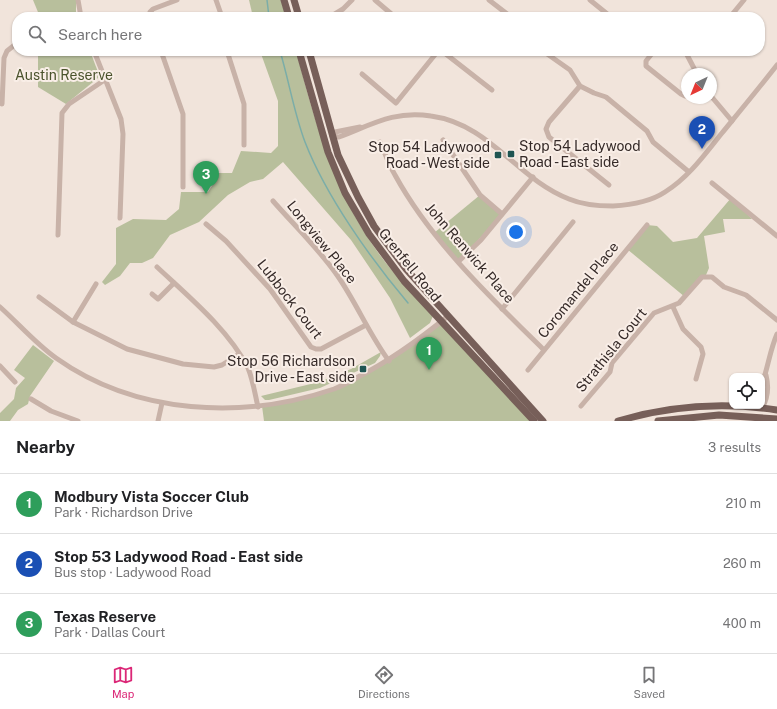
<!DOCTYPE html>
<meta charset="utf-8">
<style>
:root{--surface:#fff;--page:#f2f2f2;--text:#202124;--muted:#757577;--line:#e0e0e0;--accent:#db2777}
body{margin:0;font-family:"Public Sans",sans-serif;background:var(--page);color:var(--text)}
.controls{position:absolute;right:12px;bottom:12px;display:grid;overflow:hidden;border-radius:8px;box-shadow:0 1px 3px #0004}
.controls button{width:36px;height:36px;display:grid;place-items:center;padding:0;border:0;border-bottom:1px solid var(--line);background:var(--surface);color:var(--text);font:20px sans-serif}
.compass{position:absolute;left:681px;top:68px;width:36px;height:36px;border-radius:50%;background:var(--surface);box-shadow:0 1px 3px #0004;rotate:223deg}
.you{position:absolute;left:516px;top:232px;width:14px;height:14px;margin:-10px;border:3px solid #fff;border-radius:50%;background:#1a73e8;box-shadow:0 0 0 6px #1a73e833}
.badge{display:grid;place-items:center;width:26px;height:26px;border-radius:50%;background:var(--accent);color:#fff;font-size:13px;font-weight:700}
.pin{position:absolute;translate:-50% -33px;filter:drop-shadow(0 1px 2px #0008)}
.pin::after{content:'';position:absolute;top:21px;width:14px;height:12px;background:inherit;clip-path:polygon(0 0,100% 0,50% 100%)}
.list{margin:0;padding:0;list-style:none}
h2{display:flex;justify-content:space-between;align-items:center;height:52px;margin:0;padding:0 16px;font-size:17px}
h2 small{font-size:13px;font-weight:400;color:var(--muted)}
.list li{display:grid;grid-template-columns:26px 1fr auto;gap:12px;align-items:center;box-sizing:border-box;height:60px;padding:0 16px;border-top:1px solid var(--line)}
.list b{display:block;font-size:15px;white-space:nowrap}
.list p{margin:0;font-size:13px;white-space:nowrap;color:var(--muted)}
.list em{font-size:13px;font-style:normal;color:var(--muted)}
.icon{flex:none;width:22px;height:22px;fill:none;stroke:currentColor;stroke-width:2;stroke-linecap:round;stroke-linejoin:round}
.map{position:relative;flex:none;width:777px;height:421px;overflow:hidden}
.search{position:absolute;background:var(--surface);box-shadow:0 1px 3px #0004;left:12px;right:12px;top:12px;height:44px;display:flex;align-items:center;gap:10px;box-sizing:border-box;padding:0 14px;border-radius:16px;color:var(--muted);font-size:15px}
.sheet{height:232px;background:var(--surface)}
nav{display:flex;justify-content:space-around;align-items:center;box-sizing:border-box;height:56px;border-top:1px solid var(--line);background:var(--surface);font-size:11px;color:var(--muted)}
nav a{display:grid;justify-items:center;gap:2px}
nav .on{color:var(--accent)}
.map>svg:first-child{display:block}
</style>
<div class="map">
<svg width="777" height="421" viewBox="0 0 777 421">
<rect width="100%" height="100%" fill="#f1e4db"/>
<g fill="#b8bf9c">
<polygon points="33,0 76,0 76,13 69,17 40,17"/>
<polygon points="249,0 281,0 286,17 253,17"/>
<polygon points="38,51 90,51 98,72 98,78 66,104 38,87"/>
<path d="M260,51H296C316,124 332,188 377,251C393,274 414,295 433,316L430,323L410,338L390,298L351,240L283,162L263,179L250,182L228,195L199,222L170,235L153,258L142,263H130L120,276L105,285L102,282L116,264V228L133,219L166,220L179,209L181,192H208L214,183L215,173H232L241,151L271,153L278,146V101Z"/>
<polygon points="480,195 502,214 459,261 434,233"/>
<polygon points="731,198 752,219 723,219 725,232 704,236 709,268 706,275 685,297 627,249 647,225 657,226 673,242 697,238"/>
<polygon points="441,322 534,421 264,421 262,406 335,389 389,361"/>
<polygon points="33,345 54,361 30,396 28,404 18,410 10,421 0,421 0,413 14,399 16,388 25,378 14,370"/>
<polygon points="381,352 380,356 375,363 320,388 269,400 265,400 261,396 319,382 351,369"/>
</g>
<g fill="none" stroke-linecap="round" stroke-linejoin="round">
<g stroke="#7bada8" stroke-width="1.5">
<polyline points="267,0 269,17"/>
<path d="M280,51C289,81 294,113 305,142C326,196 370,258 408,303"/>
</g>
<g stroke="#c8b2a8" stroke-width="5">
<polyline points="78,0 81,17"/>
<polyline points="216,0 222,17"/>
<polyline points="375,0 395,17"/>
<polyline points="489,0 511,17"/>
<polyline points="590,0 611,17"/>
<polyline points="149,17 150,12 153,9 177,0"/>
<polyline points="330,17 343,9 352,0"/>
<polyline points="730,17 744,0"/>
<polyline points="94,51 121,119 123,134 120,218"/>
<polyline points="161,51 183,114 183,187"/>
<polyline points="227,51 244,104 244,145"/>
<polyline points="442,51 492,90"/>
<polyline points="543,51 570,70 580,86 594,93 606,97 647,131 653,142 689,172"/>
<polyline points="654,51 646,61 646,66 681,94 685,96 687,93"/>
<polyline points="685,51 697,74"/>
<polyline points="362,74 396,103 438,51"/>
<polyline points="580,86 549,122 546,129 549,137 609,185"/>
<polyline points="711,96 732,121"/>
<polyline points="2,104 4,58 7,51 17,43"/>
<path d="M332,136L339,137C371,125 394,110 431,116C490,124 517,179 569,199C583,205 598,206 613,206C631,205 650,202 665,192C689,177 705,154 722,133C740,111 759,88 777,65"/>
<polyline points="332,136 335,132 360,127"/>
<polyline points="443,140 480,195 502,214"/>
<path d="M380,142C385,153 389,165 395,175C431,241 491,298 544,350"/>
<polyline points="712,183 777,236"/>
<path d="M273,201C294,225 318,248 337,275C356,302 369,334 389,361"/>
<polyline points="206,224 226,241 270,289 311,347 316,349 321,349 366,325"/>
<polyline points="58,235 62,113 69,104 106,79"/>
<polyline points="459,261 481,240 533,177"/>
<path d="M157,267C188,296 229,330 248,368C253,380 255,394 258,407"/>
<polyline points="152,294 158,299 174,283"/>
<polyline points="39,297 73,322 127,349 183,364 214,367 222,365 239,354"/>
<path d="M0,307C18,323 36,344 56,358C136,415 243,420 334,389C342,386 351,381 358,377C391,360 420,339 448,316"/>
<polyline points="673,307 683,329 701,347 703,354 696,379"/>
<polyline points="502,309 573,222"/>
<polyline points="73,322 96,284"/>
<polyline points="0,366 15,382"/>
<polyline points="528,370 647,225"/>
<path d="M762,384C768,367 770,350 777,334"/>
<polyline points="31,399 51,411 78,421"/>
<polyline points="581,406 610,372 612,363 654,313 679,303 702,277 712,277 724,287 746,295 777,320"/>
<path d="M762,408C768,398 769,387 766,375"/>
<polyline points="158,421 162,403"/>
</g>
<g stroke="#775f59" stroke-width="7">
<polyline points="284,0 289,17"/>
<polyline points="294,0 299,17"/>
<polyline points="299,51 328,152 345,193 369,234 404,281 534,421"/>
<polyline points="309,51 338,155 358,197 374,226 406,269 543,421"/>
<path d="M618,421C669,406 724,402 777,410"/>
<polyline points="658,421 719,415 777,419"/>
</g>
</g>
<g fill="#1f5552" stroke="#f9eee7" stroke-width="1.5">
<rect x="507" y="150" width="8" height="8" rx="2"/>
<rect x="494" y="151" width="8" height="8" rx="2"/>
<rect x="359" y="365" width="8" height="8" rx="2"/>
</g>
<g text-anchor="middle" stroke-width="4" stroke-linejoin="round" paint-order="stroke">
<g font-size="14" fill="#4a532c" stroke="#f9eee7">
<text x="64" y="80">Austin Reserve</text>
</g>
<g font-size="14" fill="#352a28" stroke="#f9eee7" text-anchor="end">
<text x="519" y="151" text-anchor="start">Stop 54 Ladywood<tspan x="519" dy="16">Road - East side</tspan></text>
<text x="490" y="152">Stop 54 Ladywood<tspan x="490" dy="16">Road - West side</tspan></text>
<text x="355" y="366">Stop 56 Richardson<tspan x="355" dy="16">Drive - East side</tspan></text>
</g>
<g font-size="14" fill="#352a28" stroke="#f9eee7">
<text transform="translate(322 242) rotate(51)" y="5">Longview Place</text>
<text transform="translate(470 253) rotate(49)" y="5">John Renwick Place</text>
<text transform="translate(410 265) rotate(51)" y="5">Grenfell Road</text>
<text transform="translate(578 290) rotate(-51)" y="5">Coromandel Place</text>
<text transform="translate(290 299) rotate(52)" y="5">Lubbock Court</text>
<text transform="translate(611 350) rotate(-51)" y="5">Strathisla Court</text>
</g>
</g>
</svg>
<div class="controls">
<button><svg class="icon" aria-label="locate" viewBox="0 0 24 24"><circle cx="12" cy="12" r="6"/><path d="M12 2v4M12 18v4M2 12h4M18 12h4"/></svg></button>
</div>
<svg class="compass" viewBox="-18 -18 36 36"><path d="M0-13l5 13h-10z" fill="#e53935"/><path d="M0 13l5-13h-10z" fill="#757577"/></svg>
<div class="you"></div>
<div class="pin badge" style="left:429px;top:370px;background:#2e9e5b">1</div>
<div class="pin badge" style="left:702px;top:149px;background:#1a4fb4">2</div>
<div class="pin badge" style="left:206px;top:194px;background:#2e9e5b">3</div>
<div class="search"><svg class="icon" aria-label="search" viewBox="0 0 24 24"><circle cx="10" cy="10" r="6"/><path d="M15 15l6 6"/></svg>Search here</div>
</div>
<section class="sheet">
<h2>Nearby<small>3 results</small></h2>
<ul class="list">
<li><span class="badge" style="background:#2e9e5b">1</span><div><b>Modbury Vista Soccer Club</b><p>Park · Richardson Drive</p></div><em>210 m</em></li>
<li><span class="badge" style="background:#1a4fb4">2</span><div><b>Stop 53 Ladywood Road - East side</b><p>Bus stop · Ladywood Road</p></div><em>260 m</em></li>
<li><span class="badge" style="background:#2e9e5b">3</span><div><b>Texas Reserve</b><p>Park · Dallas Court</p></div><em>400 m</em></li>
</ul>
</section>
<nav>
<a class="on"><svg class="icon" aria-label="map" viewBox="0 0 24 24"><path d="M3 6l6-2 6 2 6-2v14l-6 2-6-2-6 2zM9 4v14M15 6v14"/></svg>Map</a>
<a><svg class="icon" aria-label="directions" viewBox="0 0 24 24"><path d="M12 3l9 9-9 9-9-9zM9 14v-3h6M13 9l2 2-2 2"/></svg>Directions</a>
<a><svg class="icon" aria-label="saved" viewBox="0 0 24 24"><path d="M7 4h10v16l-5-4-5 4z"/></svg>Saved</a>
</nav>
